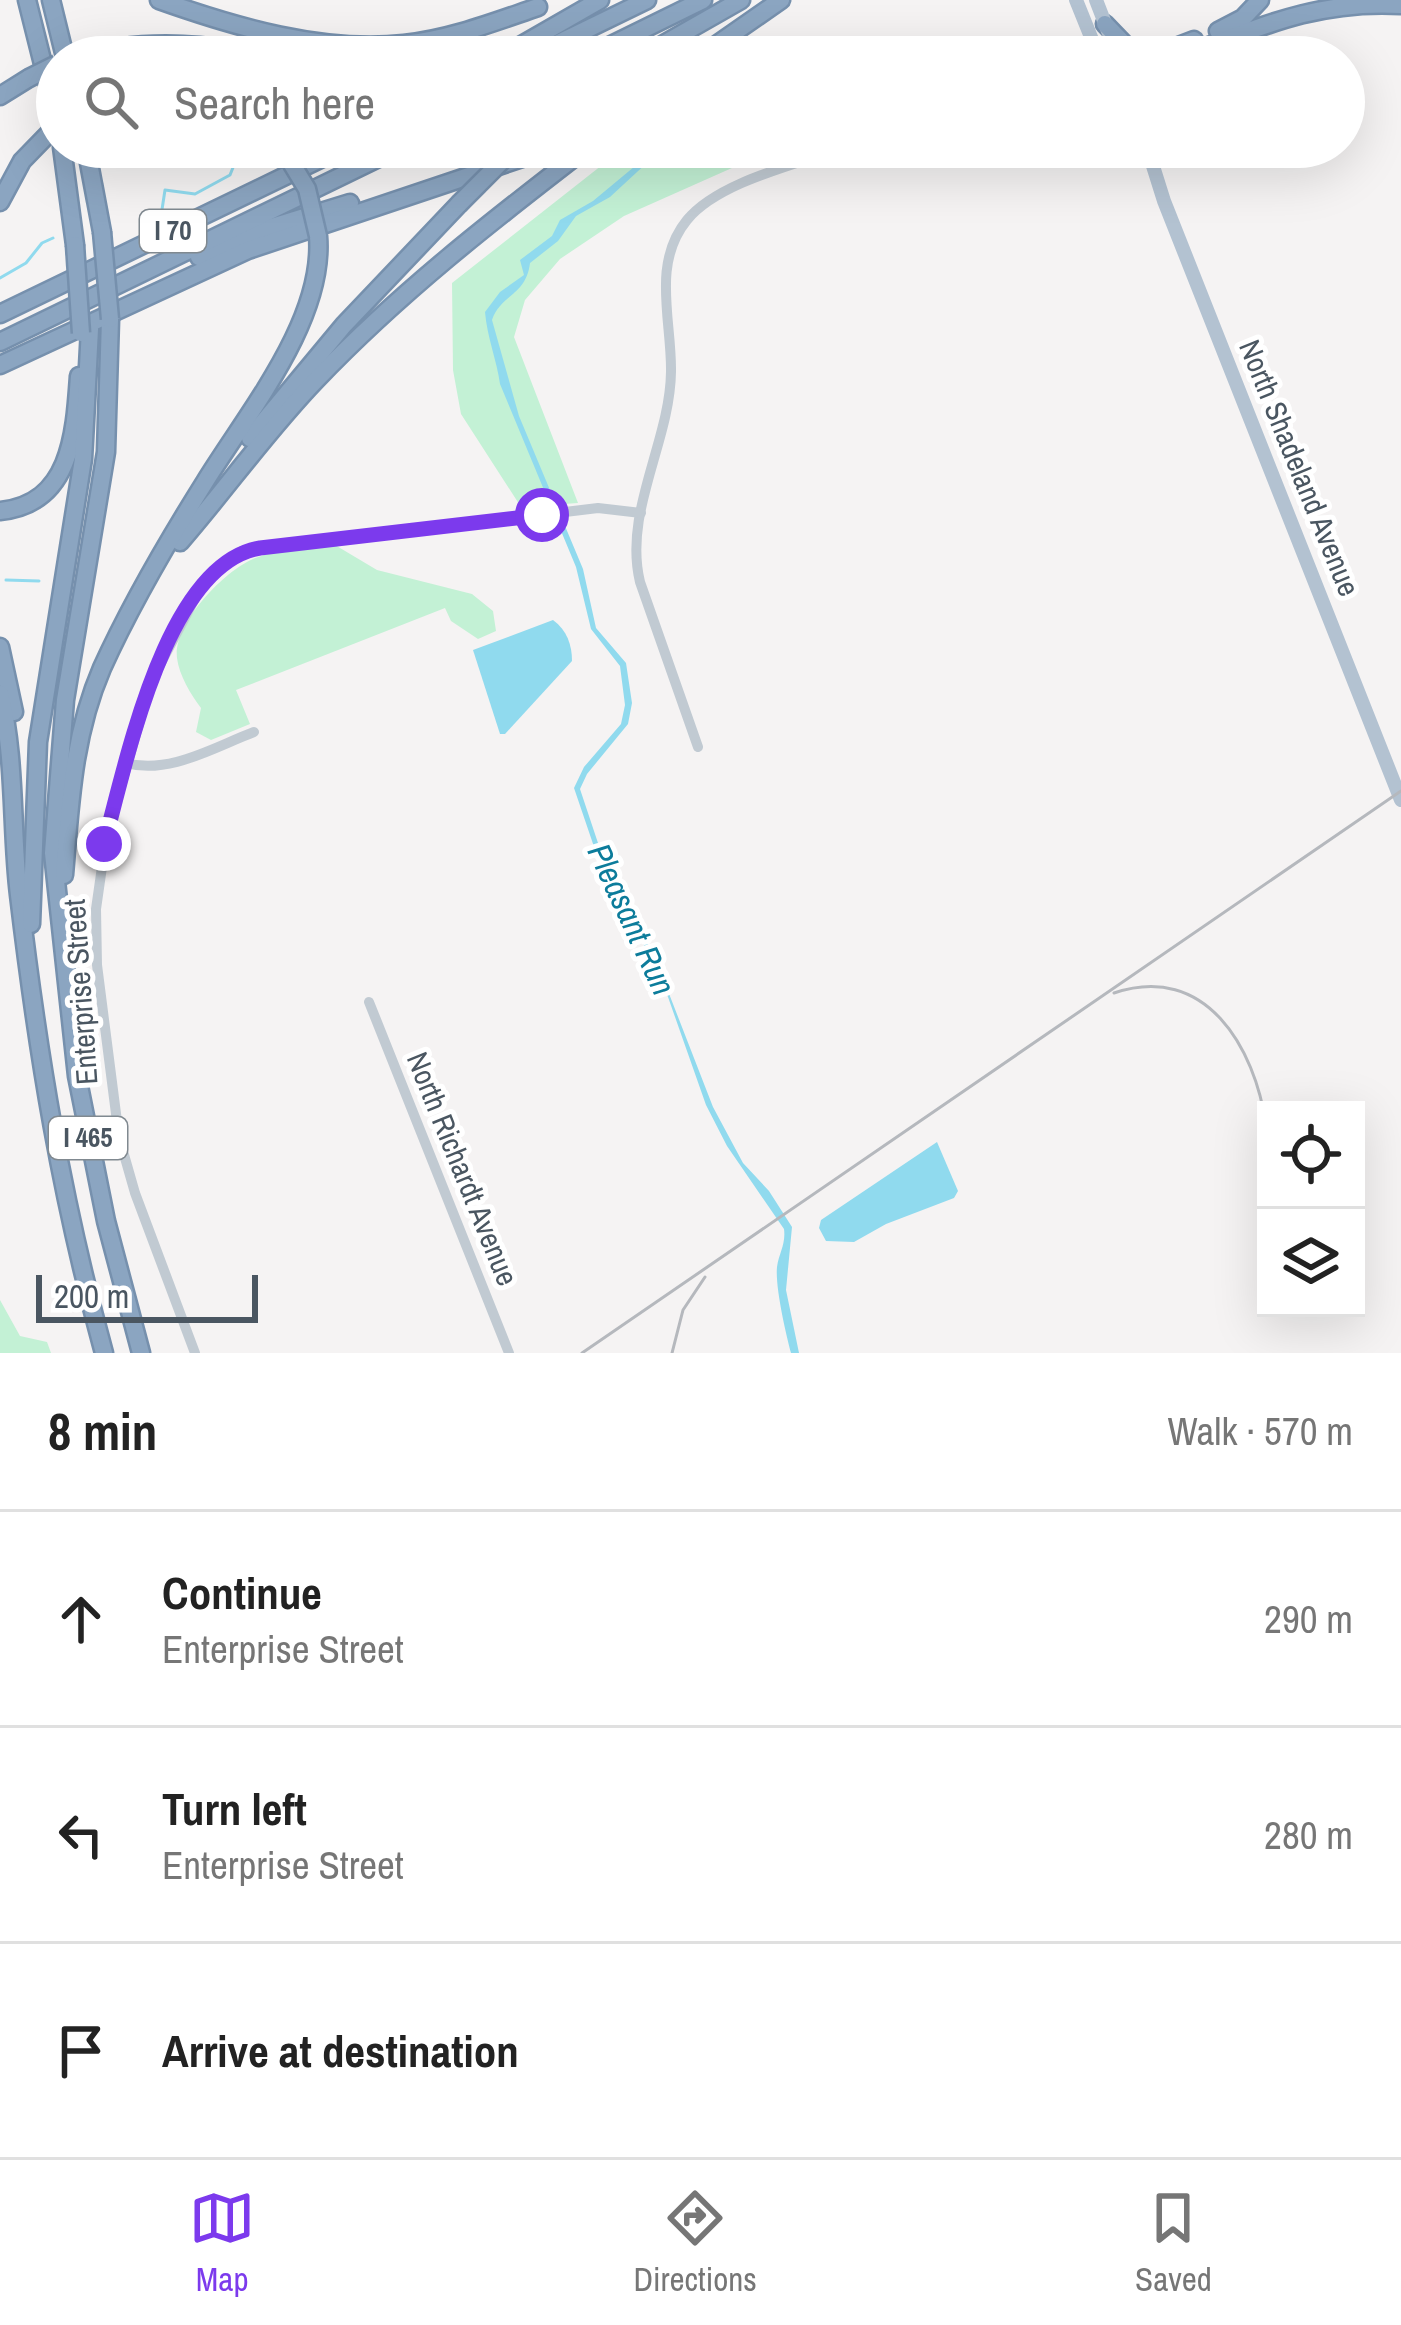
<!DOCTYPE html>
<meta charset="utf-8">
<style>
:root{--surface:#fff;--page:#f2f2f2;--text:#222;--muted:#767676;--line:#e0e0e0;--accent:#7c3aed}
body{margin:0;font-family:"Archivo Narrow",sans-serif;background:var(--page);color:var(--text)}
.controls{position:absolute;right:36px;bottom:36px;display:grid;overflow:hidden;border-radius:0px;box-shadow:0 12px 48px #0002}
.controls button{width:108px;height:108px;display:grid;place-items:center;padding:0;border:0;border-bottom:3px solid var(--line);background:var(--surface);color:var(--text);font:60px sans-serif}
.scale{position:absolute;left:36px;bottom:30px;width:222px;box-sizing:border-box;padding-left:12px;border:6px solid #4a5661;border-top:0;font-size:33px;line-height:42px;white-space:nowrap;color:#4a5661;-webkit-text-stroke:9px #fff;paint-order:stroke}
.stop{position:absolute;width:36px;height:36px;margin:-27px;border:9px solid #7c3aed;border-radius:50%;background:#fff}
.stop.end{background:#7c3aed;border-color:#fff;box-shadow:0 3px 12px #0008}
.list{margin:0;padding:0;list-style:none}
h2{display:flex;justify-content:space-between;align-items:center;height:156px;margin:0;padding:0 48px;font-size:51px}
h2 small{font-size:39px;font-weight:400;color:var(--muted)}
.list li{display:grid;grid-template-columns:78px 1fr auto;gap:36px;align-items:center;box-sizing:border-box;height:216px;padding:0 48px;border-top:3px solid var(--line)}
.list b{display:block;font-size:45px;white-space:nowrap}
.list p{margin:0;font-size:39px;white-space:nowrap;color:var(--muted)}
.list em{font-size:39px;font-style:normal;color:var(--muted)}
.icon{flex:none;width:66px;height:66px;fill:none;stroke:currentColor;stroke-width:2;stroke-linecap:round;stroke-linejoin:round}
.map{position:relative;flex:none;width:1401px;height:1353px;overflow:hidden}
.search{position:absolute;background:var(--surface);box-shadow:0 12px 48px #0002;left:36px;right:36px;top:36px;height:132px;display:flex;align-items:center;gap:30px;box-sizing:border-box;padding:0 42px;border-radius:66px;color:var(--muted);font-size:45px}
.sheet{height:804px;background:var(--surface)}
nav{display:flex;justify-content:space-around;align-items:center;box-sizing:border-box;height:168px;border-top:3px solid var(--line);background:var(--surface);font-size:33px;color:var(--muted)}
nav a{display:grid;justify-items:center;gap:6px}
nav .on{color:var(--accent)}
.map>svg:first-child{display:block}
</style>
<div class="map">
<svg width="1401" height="1353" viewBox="0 0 1401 1353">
<rect width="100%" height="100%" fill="#f5f3f3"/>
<g fill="#c3f1d5">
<polygon points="625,147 768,147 768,152 624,216 560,259 525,300 514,337 578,503 521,507 461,414 453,370 452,283"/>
<path d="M335,545L377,570L472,594L493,611L496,631L478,639L451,621L445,608L236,690L250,724L211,740L196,732L201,708C191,695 179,675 177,658C173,624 223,572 253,559C276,549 309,549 335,545Z"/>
<polygon points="0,1300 20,1336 47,1342 51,1353 0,1353"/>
</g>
<g fill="#90daee">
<path d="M658,147H671L650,160L610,197L576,216L558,241L530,263C526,296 501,294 492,320L519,416L583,569L596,628L626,663L632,703L628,724L587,774L580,789L611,882L654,955L713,1107L743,1163L769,1191L792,1227L786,1290L799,1353H791C786,1334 775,1287 777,1267C779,1253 786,1244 784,1229L727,1146L706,1105L668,997L643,943L627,926L606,882L574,788L584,767L621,724L625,705L620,666L591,629L576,567L500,384C497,361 487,337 485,312L500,292L524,275L520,260L552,236L560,220L593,201Z"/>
<path d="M553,620C567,630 572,645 572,661L505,734H500L473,650Z"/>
<polygon points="937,1142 958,1191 954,1198 886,1224 854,1242 826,1241 819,1228 821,1220"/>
</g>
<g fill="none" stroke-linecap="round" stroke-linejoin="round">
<g stroke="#90daee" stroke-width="3">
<polyline points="161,216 165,190 195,194 230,175 238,155 255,147"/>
<polyline points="0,278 26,263 42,243 53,238"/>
<polyline points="6,580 39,581"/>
</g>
<defs>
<g id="highway">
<polyline points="27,0 57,120"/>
<polyline points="51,0 65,57"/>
<path d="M159,0C235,27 323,53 404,44C451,39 494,22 538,7"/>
<polyline points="1105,24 1130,50 1162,49"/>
<polyline points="1218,31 1243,18 1260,0"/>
<path d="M76,57C149,35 218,47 292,57"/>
<polyline points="406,57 463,42"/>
<polyline points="501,57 600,0"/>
<polyline points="530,57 647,0"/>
<polyline points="587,57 703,0"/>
<polyline points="641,57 741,0"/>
<polyline points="699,57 781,0"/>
<polyline points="1150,57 1194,40"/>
<path d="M1180,57C1258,28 1315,0 1401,5"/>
<polyline points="0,96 29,78"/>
<polyline points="62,147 75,245"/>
<polyline points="86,147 102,232"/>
<polyline points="0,202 22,161 57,125"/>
<polyline points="199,257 269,228 350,203"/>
<polyline points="0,314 345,147"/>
<polyline points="110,319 106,452 65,700 53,853 77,1076 106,1221 141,1353"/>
<polyline points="0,342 401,147"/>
<polyline points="0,365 248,250 555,147"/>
<polyline points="250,438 344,325 459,204"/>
<path d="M0,511C71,504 75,434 79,376"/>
<path d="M180,542C226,489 267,431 316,380C399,293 493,220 588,147"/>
<polyline points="0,647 14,712"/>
<path d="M0,694C16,759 11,829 19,895C38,1055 61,1197 104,1353"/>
<path d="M64,875C70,803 73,735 102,668C131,604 168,541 205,482C248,412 325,320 318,236"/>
<polyline points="31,924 38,742 83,459 90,329"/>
</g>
</defs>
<use href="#highway" stroke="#7690ad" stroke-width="21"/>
<g stroke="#c1cad2" stroke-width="10">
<path d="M698,747L640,582C623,512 670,442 671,372C672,321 651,264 687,220C719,181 799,164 845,147"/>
<path d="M126,763C169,775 214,747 254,732"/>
<polyline points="369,1002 509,1353"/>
<polyline points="195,1353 135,1193 119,1137 97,965 96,909 106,839 151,682 200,589 217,568 242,551 598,508 641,513"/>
</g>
<g stroke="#b3c2d1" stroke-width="14">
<polyline points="1076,0 1099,57"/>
<polyline points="1096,0 1118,57"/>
<polyline points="1147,147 1164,201 1401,800"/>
</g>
<use href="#highway" stroke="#8ba5c1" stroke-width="16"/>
<g stroke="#b5b8bd" stroke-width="3">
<path d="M1114,993C1206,962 1255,1048 1266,1125"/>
<polyline points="582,1353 1401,791"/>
<polyline points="672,1353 683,1310 705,1277"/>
</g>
<defs>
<g id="highway-bridge">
<polyline points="29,78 57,64"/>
<polyline points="284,151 307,189 318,236"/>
<polyline points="459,204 516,147"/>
<polyline points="102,232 110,319"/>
<polyline points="75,245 81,333"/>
</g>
</defs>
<use href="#highway-bridge" stroke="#7690ad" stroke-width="21" stroke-linecap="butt"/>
<use href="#highway-bridge" stroke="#8ba5c1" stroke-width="16"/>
</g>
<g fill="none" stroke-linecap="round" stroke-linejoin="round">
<path stroke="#7c3aed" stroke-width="15" d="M104,844C126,765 165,564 260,548L542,515"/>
</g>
<g text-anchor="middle" stroke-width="10" stroke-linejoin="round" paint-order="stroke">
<g fill="#fff" stroke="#808990" stroke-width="3">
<rect x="140" y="210" width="66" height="42" rx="9"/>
<rect x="49" y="1117" width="78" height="42" rx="9"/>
</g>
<g font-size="27" font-weight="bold" fill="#4a5661">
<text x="173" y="240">I 70</text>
<text x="88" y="1147">I 465</text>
</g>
<g font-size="30" fill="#4a5661" stroke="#fff">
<text transform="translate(1299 468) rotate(68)" y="10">North Shadeland Avenue</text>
<text transform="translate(81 992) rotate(-94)" y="10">Enterprise Street</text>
<text transform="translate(462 1169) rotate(68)" y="10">North Richardt Avenue</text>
</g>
<g font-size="33" font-style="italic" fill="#0c7c9b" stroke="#fff">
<text transform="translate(632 919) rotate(65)" y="12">Pleasant Run</text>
</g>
</g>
</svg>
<div class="controls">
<button><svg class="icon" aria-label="locate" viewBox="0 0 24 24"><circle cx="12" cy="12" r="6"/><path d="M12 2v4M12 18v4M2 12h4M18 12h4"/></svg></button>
<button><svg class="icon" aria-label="layers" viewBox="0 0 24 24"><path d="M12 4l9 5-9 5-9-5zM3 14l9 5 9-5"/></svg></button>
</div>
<div class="scale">200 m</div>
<div class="stop" style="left:542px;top:515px"></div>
<div class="stop end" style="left:104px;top:844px"></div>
<div class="search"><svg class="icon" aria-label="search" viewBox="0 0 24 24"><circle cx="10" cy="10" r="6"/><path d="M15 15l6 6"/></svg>Search here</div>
</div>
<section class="sheet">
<h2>8 min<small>Walk · 570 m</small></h2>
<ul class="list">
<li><svg class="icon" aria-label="ahead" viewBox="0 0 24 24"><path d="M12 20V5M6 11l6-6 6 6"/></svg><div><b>Continue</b><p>Enterprise Street</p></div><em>290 m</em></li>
<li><svg class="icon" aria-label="left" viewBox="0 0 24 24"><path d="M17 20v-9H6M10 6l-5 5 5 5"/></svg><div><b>Turn left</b><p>Enterprise Street</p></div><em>280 m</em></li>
<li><svg class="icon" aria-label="arrive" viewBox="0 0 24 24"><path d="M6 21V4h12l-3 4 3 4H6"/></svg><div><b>Arrive at destination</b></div></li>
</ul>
</section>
<nav>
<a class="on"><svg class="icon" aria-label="map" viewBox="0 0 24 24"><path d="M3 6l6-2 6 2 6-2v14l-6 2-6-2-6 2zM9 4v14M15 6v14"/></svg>Map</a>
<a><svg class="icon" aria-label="directions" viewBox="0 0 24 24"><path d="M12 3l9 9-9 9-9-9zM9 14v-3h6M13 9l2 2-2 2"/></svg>Directions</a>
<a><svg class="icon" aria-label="saved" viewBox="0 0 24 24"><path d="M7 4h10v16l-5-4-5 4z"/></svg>Saved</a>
</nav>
